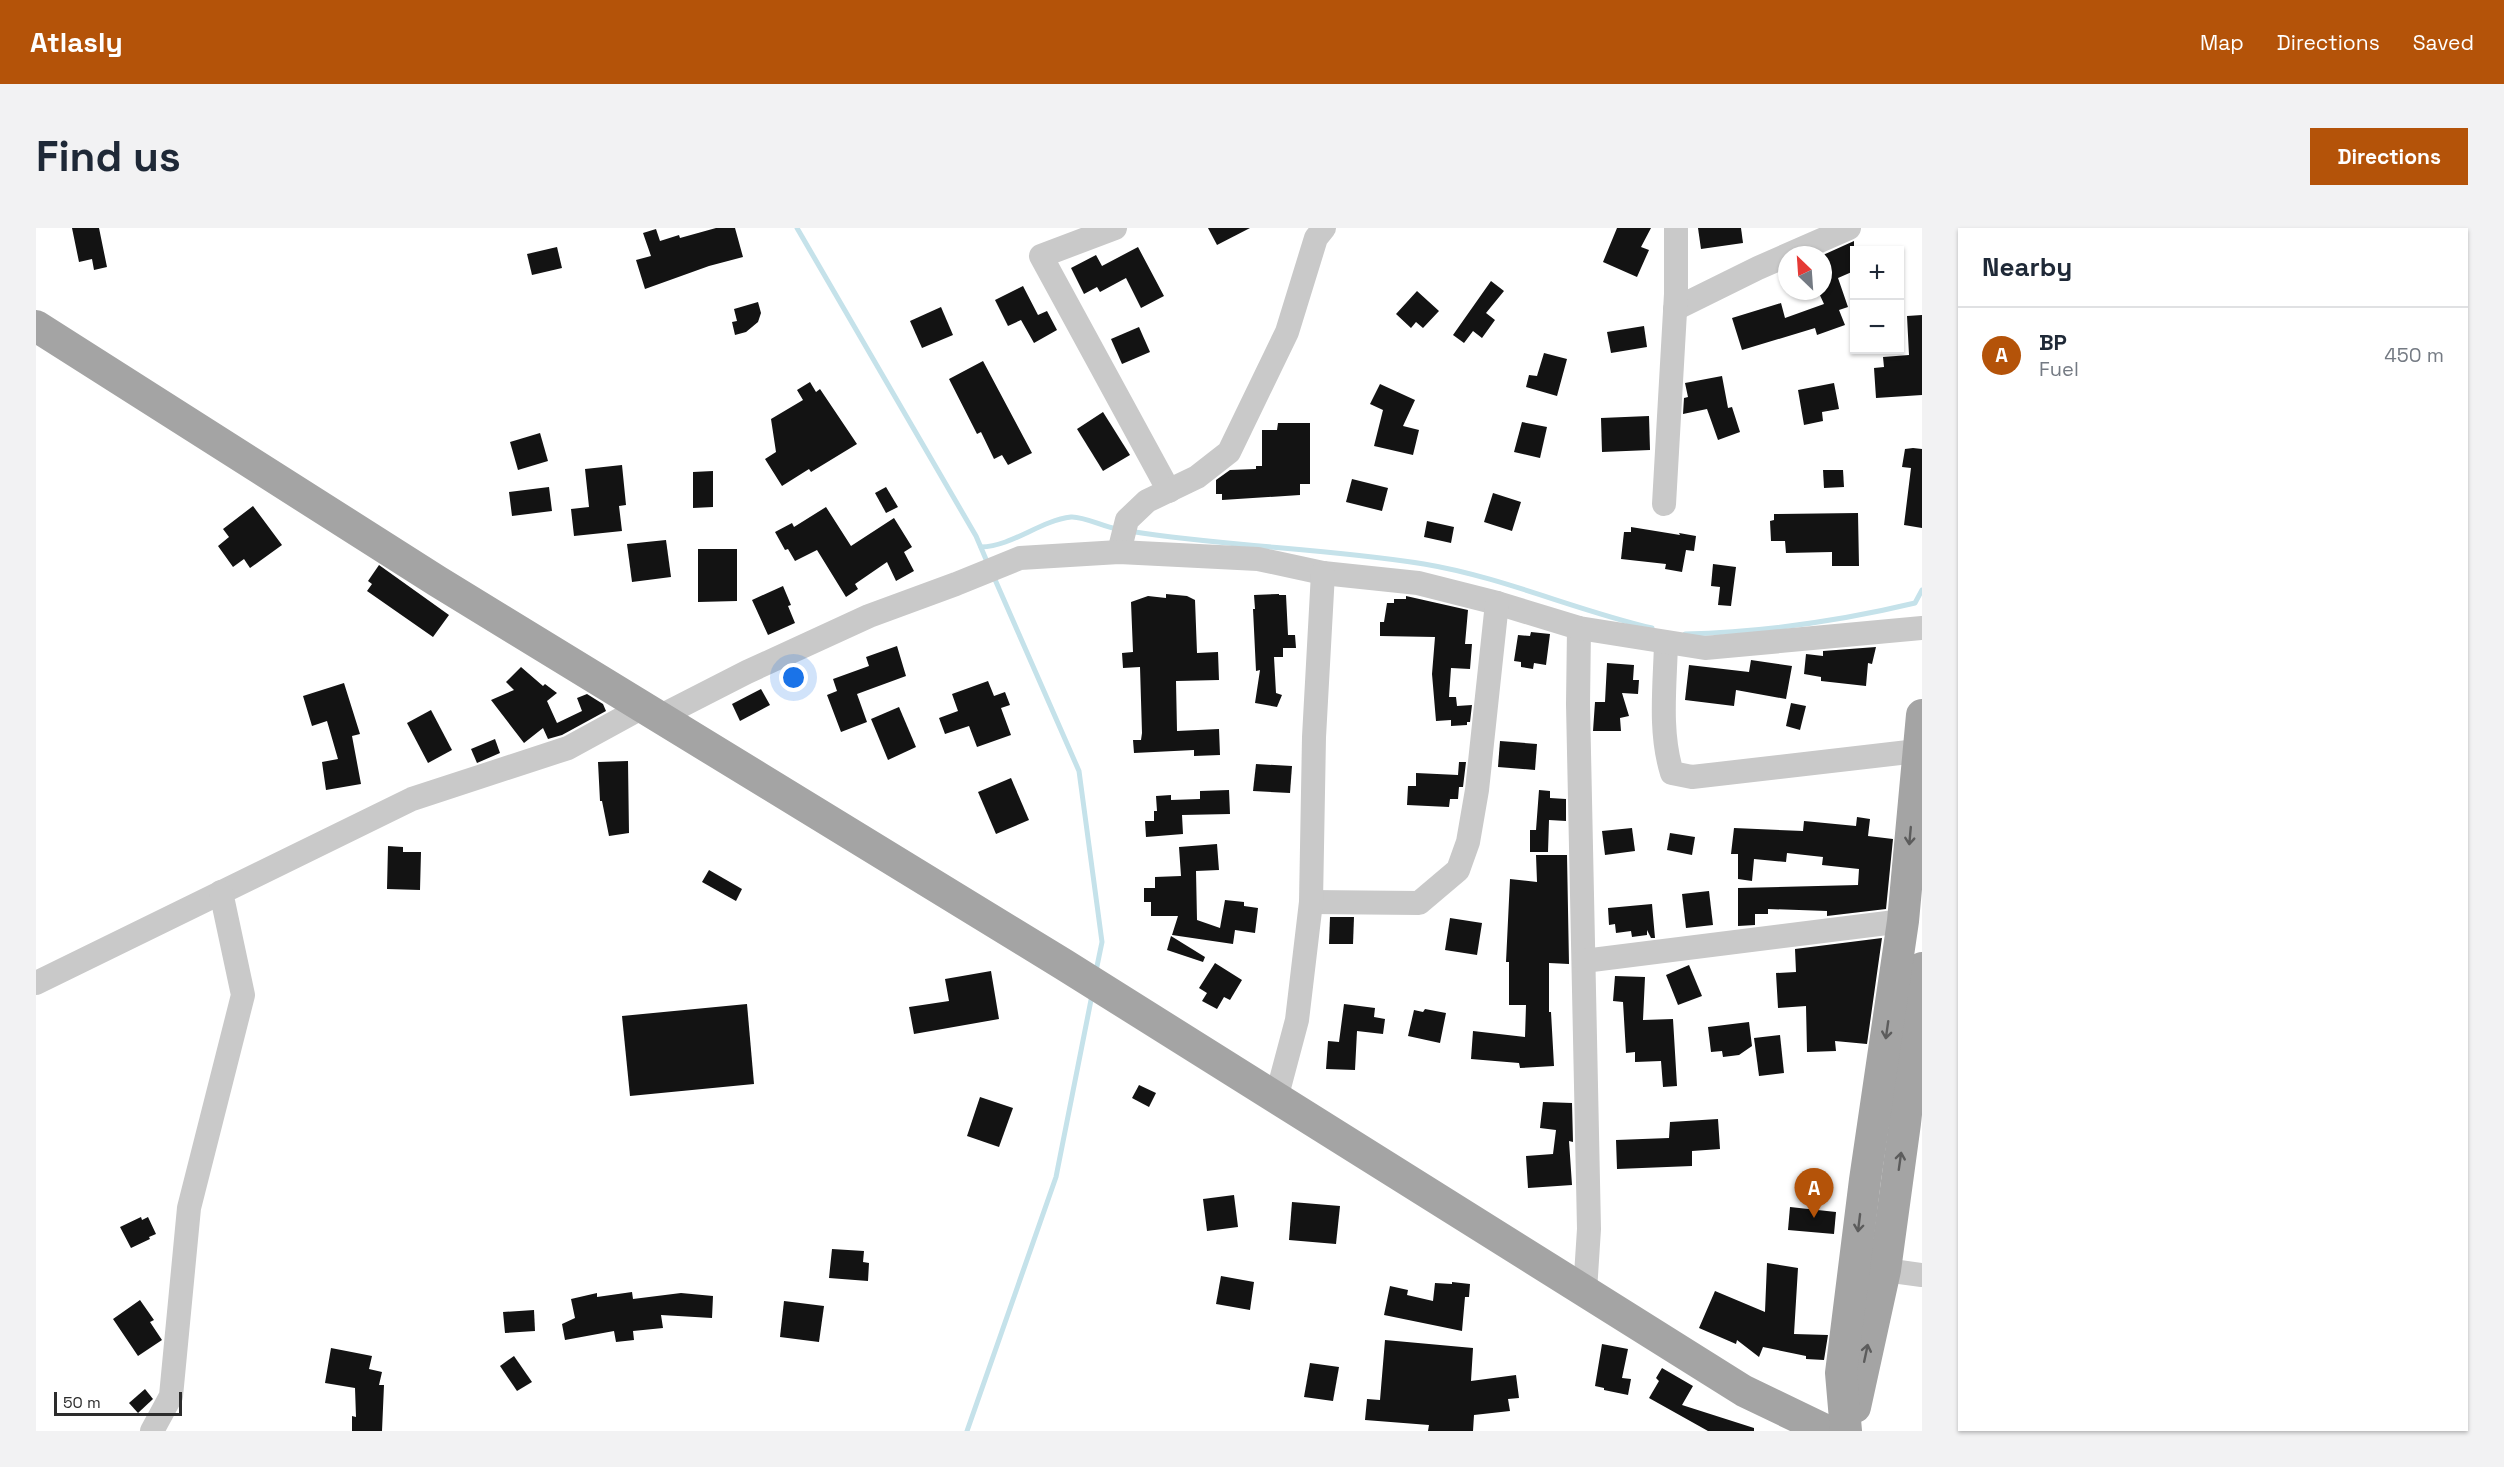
<!DOCTYPE html>
<meta charset="utf-8">
<style>
:root{--surface:#fff;--page:#f2f2f3;--text:#1f2937;--muted:#747a83;--line:#e0e1e3;--accent:#b45309}
body{margin:0;font-family:"Space Grotesk",sans-serif;background:var(--page);color:var(--text)}
.controls{position:absolute;right:18px;top:18px;display:grid;overflow:hidden;border-radius:0px;box-shadow:0 2px 4px #0004}
.controls button{width:54px;height:54px;display:grid;place-items:center;padding:0;border:0;border-bottom:2px solid var(--line);background:var(--surface);color:var(--text);font:30px sans-serif}
.compass{position:absolute;left:1742px;top:18px;width:54px;height:54px;border-radius:50%;background:var(--surface);box-shadow:0 2px 4px #0004;rotate:335deg}
.scale{position:absolute;left:18px;bottom:15px;width:128px;box-sizing:border-box;padding-left:6px;border:3px solid #2c2c2c;border-top:0;font-size:16px;line-height:21px;white-space:nowrap;color:#2c2c2c;-webkit-text-stroke:4px #fff;paint-order:stroke}
.you{position:absolute;left:758px;top:450px;width:21px;height:21px;margin:-15px;border:4px solid #fff;border-radius:50%;background:#1a73e8;box-shadow:0 0 0 9px #1a73e833}
.badge{display:grid;place-items:center;width:39px;height:39px;border-radius:50%;background:var(--accent);color:#fff;font-size:20px;font-weight:700}
.pin{position:absolute;translate:-50% -50px;filter:drop-shadow(0 2px 3px #0008)}
.pin::after{content:'';position:absolute;top:32px;width:21px;height:18px;background:inherit;clip-path:polygon(0 0,100% 0,50% 100%)}
.list{margin:0;padding:0;list-style:none}
h2{display:flex;justify-content:space-between;align-items:center;height:78px;margin:0;padding:0 24px;font-size:26px}
h2 small{font-size:20px;font-weight:400;color:var(--muted)}
.list li{display:grid;grid-template-columns:39px 1fr auto;gap:18px;align-items:center;box-sizing:border-box;height:96px;padding:0 24px;border-top:2px solid var(--line)}
.list b{display:block;font-size:22px;white-space:nowrap}
.list p{margin:0;font-size:20px;white-space:nowrap;color:var(--muted)}
.list em{font-size:20px;font-style:normal;color:var(--muted)}
.map{position:relative;flex:none;width:1886px;height:1203px;overflow:hidden;border-radius:0px}
header{display:flex;align-items:center;gap:36px;box-sizing:border-box;height:84px;padding:0 30px;background:var(--accent);color:#fff}
header strong{font-size:28px}
nav{display:flex;gap:33px;margin-inline-start:auto;font-size:21px}
.intro{display:flex;align-items:center;justify-content:space-between;box-sizing:border-box;height:144px;padding:0 36px}
h1{margin:0;font-size:42px}
.button{padding:15px 27px;border-radius:0px;background:var(--accent);color:#fff;font-size:21px;font-weight:700}
main{display:flex;gap:36px;padding:0 36px}
aside{flex:1;background:var(--surface);border-radius:0px;box-shadow:0 2px 4px #0004}
.map>svg:first-child{display:block}
</style>
<header>
<strong>Atlasly</strong>
<nav><a>Map</a><a>Directions</a><a>Saved</a></nav>
</header>
<div class="intro"><h1>Find us</h1><a class="button">Directions</a></div>
<main>
<div class="map">
<svg width="1886" height="1203" viewBox="0 0 1886 1203">
<rect width="100%" height="100%" fill="#fff"/>
<g fill="none" stroke-linecap="round" stroke-linejoin="round">
<g stroke="#c5e2ea" stroke-width="5">
<polyline points="761,0 940,308 952,336"/>
<path d="M1093,303C1191,319 1290,320 1388,336C1466,349 1539,382 1616,400"/>
<path d="M945,319C977,318 1003,293 1035,289C1047,288 1068,299 1081,301"/>
<polyline points="957,347 1043,543 1066,714 1060,743"/>
<path d="M1649,406C1726,404 1804,393 1879,375L1886,362"/>
<polyline points="931,1203 1020,949 1056,767"/>
</g>
</g>
<g fill="#131313">
<polygon points="36,0 63,0 71,39 58,42 56,31 43,34"/>
<polygon points="680,0 699,0 707,29 673,38 609,61 600,32 615,28 607,5 620,1 624,13 643,7 644,10"/>
<polygon points="1172,0 1214,0 1181,17"/>
<polygon points="1581,0 1615,0 1605,19 1613,22 1601,49 1567,34"/>
<polygon points="1662,0 1705,0 1707,15 1665,21"/>
<polygon points="1818,13 1818,43 1802,50 1812,79 1803,82 1809,97 1781,107 1779,100 1706,122 1696,90 1745,75 1749,90 1788,76 1782,63 1787,63 1787,27"/>
<polygon points="521,19 526,40 496,47 491,26"/>
<polygon points="1102,19 1128,68 1105,80 1090,50 1064,64 1061,59 1048,66 1035,40 1060,27 1066,38"/>
<polygon points="1455,53 1468,63 1450,85 1459,92 1446,110 1437,103 1428,115 1417,107"/>
<polygon points="987,58 1002,87 1011,83 1021,102 998,115 985,92 972,98 959,72"/>
<polygon points="1381,63 1403,83 1387,100 1380,94 1375,100 1360,86"/>
<polygon points="722,74 725,85 722,94 710,104 699,107 696,94 701,93 698,81"/>
<polygon points="905,79 917,107 886,120 874,93"/>
<polygon points="1886,87 1886,167 1840,170 1838,140 1848,139 1847,129 1873,127 1871,88"/>
<polygon points="1608,98 1611,119 1575,125 1571,104"/>
<polygon points="1103,99 1114,124 1086,136 1075,111"/>
<polygon points="1508,125 1531,131 1521,168 1490,159 1493,147 1501,148"/>
<polygon points="947,133 996,225 972,237 966,227 958,231 945,204 941,206 913,151"/>
<polygon points="1686,148 1692,180 1696,179 1704,204 1682,212 1671,181 1647,186 1648,170 1652,169 1649,155"/>
<polygon points="774,154 780,164 784,161 821,216 775,244 773,241 746,258 729,231 740,224 735,191 767,172 761,162"/>
<polygon points="1798,155 1803,181 1786,184 1787,193 1768,197 1762,162"/>
<polygon points="1344,156 1379,172 1367,198 1383,202 1377,227 1338,218 1347,182 1334,176"/>
<polygon points="1067,184 1094,227 1067,243 1041,201"/>
<polygon points="1613,188 1614,222 1566,224 1565,190"/>
<polygon points="1486,194 1511,199 1504,230 1478,224"/>
<polygon points="1242,195 1274,195 1274,256 1264,256 1264,267 1186,272 1186,266 1180,266 1180,252 1194,242 1220,241 1220,238 1226,238 1226,202 1241,202"/>
<polygon points="504,205 512,233 482,242 474,214"/>
<polygon points="1877,220 1886,221 1886,300 1868,297 1875,240 1866,239 1869,221"/>
<polygon points="586,237 590,277 583,278 586,303 538,308 535,281 553,279 549,241"/>
<polygon points="1787,242 1807,242 1808,259 1788,260"/>
<polygon points="677,243 677,279 657,280 657,244"/>
<polygon points="1316,251 1352,260 1346,283 1310,274"/>
<polygon points="513,259 516,283 476,288 473,264"/>
<polygon points="850,259 862,279 850,285 839,265"/>
<polygon points="1457,265 1485,274 1476,303 1448,294"/>
<polygon points="217,278 246,317 214,340 208,331 197,339 182,318 193,309 187,301"/>
<polygon points="790,279 815,318 858,290 876,319 868,324 878,343 860,353 851,334 819,356 822,361 810,369 781,322 759,333 752,321 749,322 739,304 756,295 758,299"/>
<polygon points="1822,285 1823,338 1796,338 1796,324 1750,325 1749,313 1735,313 1734,293 1738,292 1738,286"/>
<polygon points="1391,293 1418,299 1415,315 1388,309"/>
<polygon points="1595,299 1644,307 1643,305 1660,308 1658,323 1650,322 1646,344 1629,341 1630,336 1585,331 1588,304 1595,304"/>
<polygon points="630,312 635,349 596,354 591,316"/>
<polygon points="662,321 701,321 701,373 662,374"/>
<polygon points="1677,336 1700,339 1695,378 1682,377 1684,359 1675,358"/>
<polygon points="343,337 413,387 397,409 331,363 336,356 332,353"/>
<polygon points="747,358 755,377 752,378 759,395 732,407 716,372"/>
<polygon points="1130,366 1151,368 1159,372 1161,425 1182,424 1183,452 1140,453 1141,503 1183,501 1184,527 1158,528 1158,522 1098,525 1097,512 1105,512 1106,505 1104,439 1087,440 1086,425 1097,424 1095,374 1112,368 1130,370"/>
<polygon points="1243,366 1243,367 1250,367 1252,407 1259,407 1260,420 1247,420 1247,429 1238,429 1240,465 1246,467 1241,479 1219,475 1224,442 1220,443 1217,381 1219,381 1218,367"/>
<polygon points="1370,368 1432,382 1429,416 1436,416 1434,441 1415,440 1413,469 1420,469 1421,478 1436,477 1434,494 1431,494 1431,497 1415,498 1415,492 1400,493 1396,446 1399,409 1344,408 1344,394 1348,394 1351,375 1358,375 1358,371 1370,371"/>
<polygon points="1495,404 1514,406 1510,437 1498,435 1497,441 1485,439 1485,434 1478,433 1482,407 1494,408"/>
<polygon points="861,418 870,448 821,466 831,494 805,504 791,467 801,463 797,451 833,438 830,429"/>
<polygon points="1840,419 1836,436 1832,435 1830,458 1785,453 1785,449 1768,446 1770,426 1787,428 1787,423"/>
<polygon points="1715,432 1756,438 1750,471 1700,462 1698,478 1649,472 1653,437 1713,444"/>
<polygon points="1571,435 1598,437 1597,452 1603,452 1602,466 1586,465 1593,488 1584,490 1585,503 1557,503 1559,474 1569,474"/>
<polygon points="485,439 507,458 509,456 521,465 511,473 521,495 546,483 541,470 551,466 567,476 570,483 526,507 512,511 507,500 488,515 455,472 478,462 470,454"/>
<polygon points="952,453 958,468 969,464 974,477 965,480 975,507 941,519 933,498 909,506 903,490 922,483 916,466"/>
<polygon points="308,455 324,506 316,508 325,556 290,562 286,534 302,531 291,493 276,498 267,468"/>
<polygon points="725,461 734,477 704,493 696,476"/>
<polygon points="1755,475 1770,478 1764,502 1750,498"/>
<polygon points="863,479 880,519 852,532 835,491"/>
<polygon points="395,482 416,522 392,535 371,495"/>
<polygon points="459,511 464,525 441,535 435,521"/>
<polygon points="1464,513 1501,516 1499,542 1462,539"/>
<polygon points="592,533 593,605 573,608 566,573 564,573 562,534"/>
<polygon points="1423,534 1430,534 1427,559 1423,559 1422,571 1414,571 1413,579 1371,577 1372,558 1380,558 1380,545 1422,547"/>
<polygon points="1220,536 1256,538 1254,565 1217,563"/>
<polygon points="975,550 993,592 960,606 942,564"/>
<polygon points="1193,562 1194,586 1146,587 1147,606 1110,609 1109,593 1118,593 1118,583 1121,583 1120,568 1135,567 1135,572 1164,571 1164,563"/>
<polygon points="1503,562 1514,563 1514,570 1530,571 1530,593 1513,592 1512,624 1494,624 1494,602 1500,602"/>
<polygon points="1821,589 1834,591 1832,608 1857,611 1850,681 1791,688 1791,683 1732,681 1732,686 1719,686 1719,697 1702,698 1702,660 1822,657 1823,641 1786,637 1787,629 1751,625 1750,634 1718,631 1716,653 1702,651 1702,626 1695,626 1698,600 1767,603 1768,593 1820,598"/>
<polygon points="1596,600 1599,623 1569,627 1566,603"/>
<polygon points="1634,605 1659,609 1656,627 1631,622"/>
<polygon points="1181,616 1183,642 1160,643 1161,692 1184,700 1189,672 1208,674 1208,678 1222,680 1219,705 1199,702 1197,716 1136,707 1142,688 1115,688 1115,674 1108,674 1108,660 1119,660 1119,649 1145,648 1143,619"/>
<polygon points="352,618 367,619 367,624 385,624 384,662 351,661"/>
<polygon points="1500,627 1531,627 1533,736 1513,735 1513,784 1515,784 1518,838 1484,840 1483,835 1435,831 1437,803 1489,809 1490,777 1473,777 1473,734 1470,734 1474,651 1501,654"/>
<polygon points="673,642 706,661 700,673 666,654"/>
<polygon points="1673,663 1677,697 1650,700 1646,666"/>
<polygon points="1616,676 1619,710 1615,710 1611,702 1611,707 1596,709 1595,703 1580,705 1579,696 1573,697 1572,680"/>
<polygon points="1294,689 1318,689 1317,716 1293,716"/>
<polygon points="1414,690 1446,695 1441,727 1409,722"/>
<polygon points="1135,708 1169,729 1167,734 1131,722"/>
<polygon points="1846,710 1831,816 1799,813 1800,823 1771,824 1770,778 1742,780 1740,745 1760,744 1759,721"/>
<polygon points="1179,735 1206,752 1194,772 1188,769 1181,781 1166,773 1171,765 1163,760"/>
<polygon points="1653,737 1666,768 1642,777 1630,747"/>
<polygon points="955,743 963,791 878,806 873,779 913,773 909,751"/>
<polygon points="1579,748 1609,749 1607,792 1637,791 1641,858 1627,859 1625,833 1599,834 1599,824 1590,825 1587,774 1577,773"/>
<polygon points="711,776 718,856 594,868 586,788"/>
<polygon points="1308,776 1339,780 1338,789 1349,791 1347,806 1321,803 1319,842 1290,841 1292,813 1303,814"/>
<polygon points="1389,781 1410,785 1404,815 1372,808 1378,782 1387,784"/>
<polygon points="1713,794 1716,818 1703,827 1687,829 1686,823 1675,824 1672,799"/>
<polygon points="1744,807 1748,845 1723,848 1718,810"/>
<polygon points="1103,857 1120,865 1113,879 1096,870"/>
<polygon points="944,869 977,880 963,919 931,908"/>
<polygon points="1507,874 1536,875 1537,914 1533,913 1536,957 1492,960 1490,928 1517,926 1520,902 1504,900"/>
<polygon points="1682,891 1684,921 1656,923 1656,938 1581,941 1580,912 1633,910 1634,894"/>
<polygon points="1198,967 1202,999 1171,1003 1167,971"/>
<polygon points="1256,974 1304,978 1300,1016 1253,1012"/>
<polygon points="1754,979 1800,984 1798,1006 1752,1002"/>
<polygon points="105,989 106,992 112,989 120,1006 113,1009 114,1011 95,1020 84,999"/>
<polygon points="796,1021 828,1023 827,1034 833,1035 832,1053 793,1050"/>
<polygon points="1731,1035 1762,1040 1758,1106 1792,1107 1788,1132 1770,1131 1770,1128 1727,1119 1723,1129 1701,1112 1700,1116 1663,1100 1679,1063 1729,1084"/>
<polygon points="1185,1048 1218,1054 1214,1082 1180,1076"/>
<polygon points="1416,1054 1434,1056 1433,1069 1429,1069 1426,1103 1348,1087 1354,1058 1372,1062 1371,1067 1397,1073 1399,1055 1416,1056"/>
<polygon points="596,1064 597,1071 645,1065 677,1068 676,1090 625,1087 627,1100 597,1103 598,1112 580,1114 578,1103 529,1112 526,1096 539,1090 535,1071 561,1065 561,1069"/>
<polygon points="104,1072 118,1092 114,1094 126,1112 102,1128 77,1091"/>
<polygon points="748,1073 788,1078 783,1114 744,1109"/>
<polygon points="498,1082 499,1103 469,1105 467,1084"/>
<polygon points="1349,1112 1437,1120 1435,1153 1480,1147 1483,1170 1472,1171 1474,1183 1438,1187 1437,1203 1392,1203 1393,1197 1329,1192 1331,1171 1344,1172"/>
<polygon points="1566,1116 1592,1121 1586,1150 1595,1151 1592,1167 1568,1162 1568,1160 1559,1158"/>
<polygon points="295,1120 336,1128 333,1141 346,1144 343,1157 348,1157 346,1203 316,1203 316,1188 320,1189 319,1160 289,1155"/>
<polygon points="478,1128 496,1154 481,1163 464,1138"/>
<polygon points="1274,1135 1303,1139 1297,1173 1268,1169"/>
<polygon points="1626,1140 1657,1158 1646,1177 1718,1200 1718,1203 1672,1203 1613,1170 1623,1153 1620,1150"/>
<polygon points="109,1161 117,1171 102,1185 93,1175"/>
</g>
<g fill="none" stroke-linecap="round" stroke-linejoin="round">
<g stroke="#c9c9c9" stroke-width="24">
<polyline points="1079,0 1005,28 1133,263"/>
<polyline points="1639,81 1722,40 1813,0"/>
<polyline points="1628,276 1640,66 1640,0"/>
<polyline points="1083,324 1091,292 1111,273 1161,249 1193,224 1251,104 1280,10 1288,0"/>
<polyline points="1543,400 1542,476 1553,1001 1549,1063"/>
<path d="M1630,415C1629,457 1623,504 1636,545L1656,549L1881,523"/>
<polyline points="623,489 711,444 833,388 920,356 984,330 1083,324 1222,331 1287,345 1382,355 1461,375 1543,400 1669,420 1886,400"/>
<polyline points="1275,674 1383,675 1422,642 1432,614 1441,562 1461,375"/>
<polyline points="1548,733 1867,693"/>
<polyline points="0,755 376,571 532,520 607,479"/>
<polyline points="1240,871 1261,792 1275,674 1278,509 1287,345"/>
<polyline points="1849,1042 1886,1047"/>
<polyline points="116,1203 135,1168 153,980 207,767 185,664"/>
</g>
<g stroke="#a4a4a4" stroke-width="32">
<polyline points="0,98 401,353 1027,736 1708,1163 1791,1203"/>
<polyline points="1819,1179 1849,1042 1869,895 1886,740"/>
<polyline points="1810,1203 1805,1145 1829,952 1867,693 1886,487"/>
</g>
</g>
<defs><path id="oneway-shaft" d="M-6 0H5M1.5-3L5.5 0L1.5 3" fill="none" stroke-width="1.6" stroke-linecap="round" stroke-linejoin="round" transform="scale(1.5)"/></defs>
<g stroke="#5c5c5c">
<use href="#oneway-shaft" transform="translate(1874 608) rotate(95)"/>
<use href="#oneway-shaft" transform="translate(1851 802) rotate(98)"/>
<use href="#oneway-shaft" transform="translate(1864 933) rotate(-82)"/>
<use href="#oneway-shaft" transform="translate(1823 995) rotate(97)"/>
<use href="#oneway-shaft" transform="translate(1830 1125) rotate(-78)"/>
</g>
</svg>
<div class="controls">
<button>+</button>
<button>−</button>
</div>
<svg class="compass" viewBox="-18 -18 36 36"><path d="M0-13l5 13h-10z" fill="#e53935"/><path d="M0 13l5-13h-10z" fill="#747a83"/></svg>
<div class="scale">50 m</div>
<div class="you"></div>
<div class="pin badge" style="left:1778px;top:990px">A</div>
</div>
<aside>
<h2>Nearby<small></small></h2>
<ul class="list">
<li><span class="badge">A</span><div><b>BP</b><p>Fuel</p></div><em>450 m</em></li>
</ul>
</aside>
</main>
